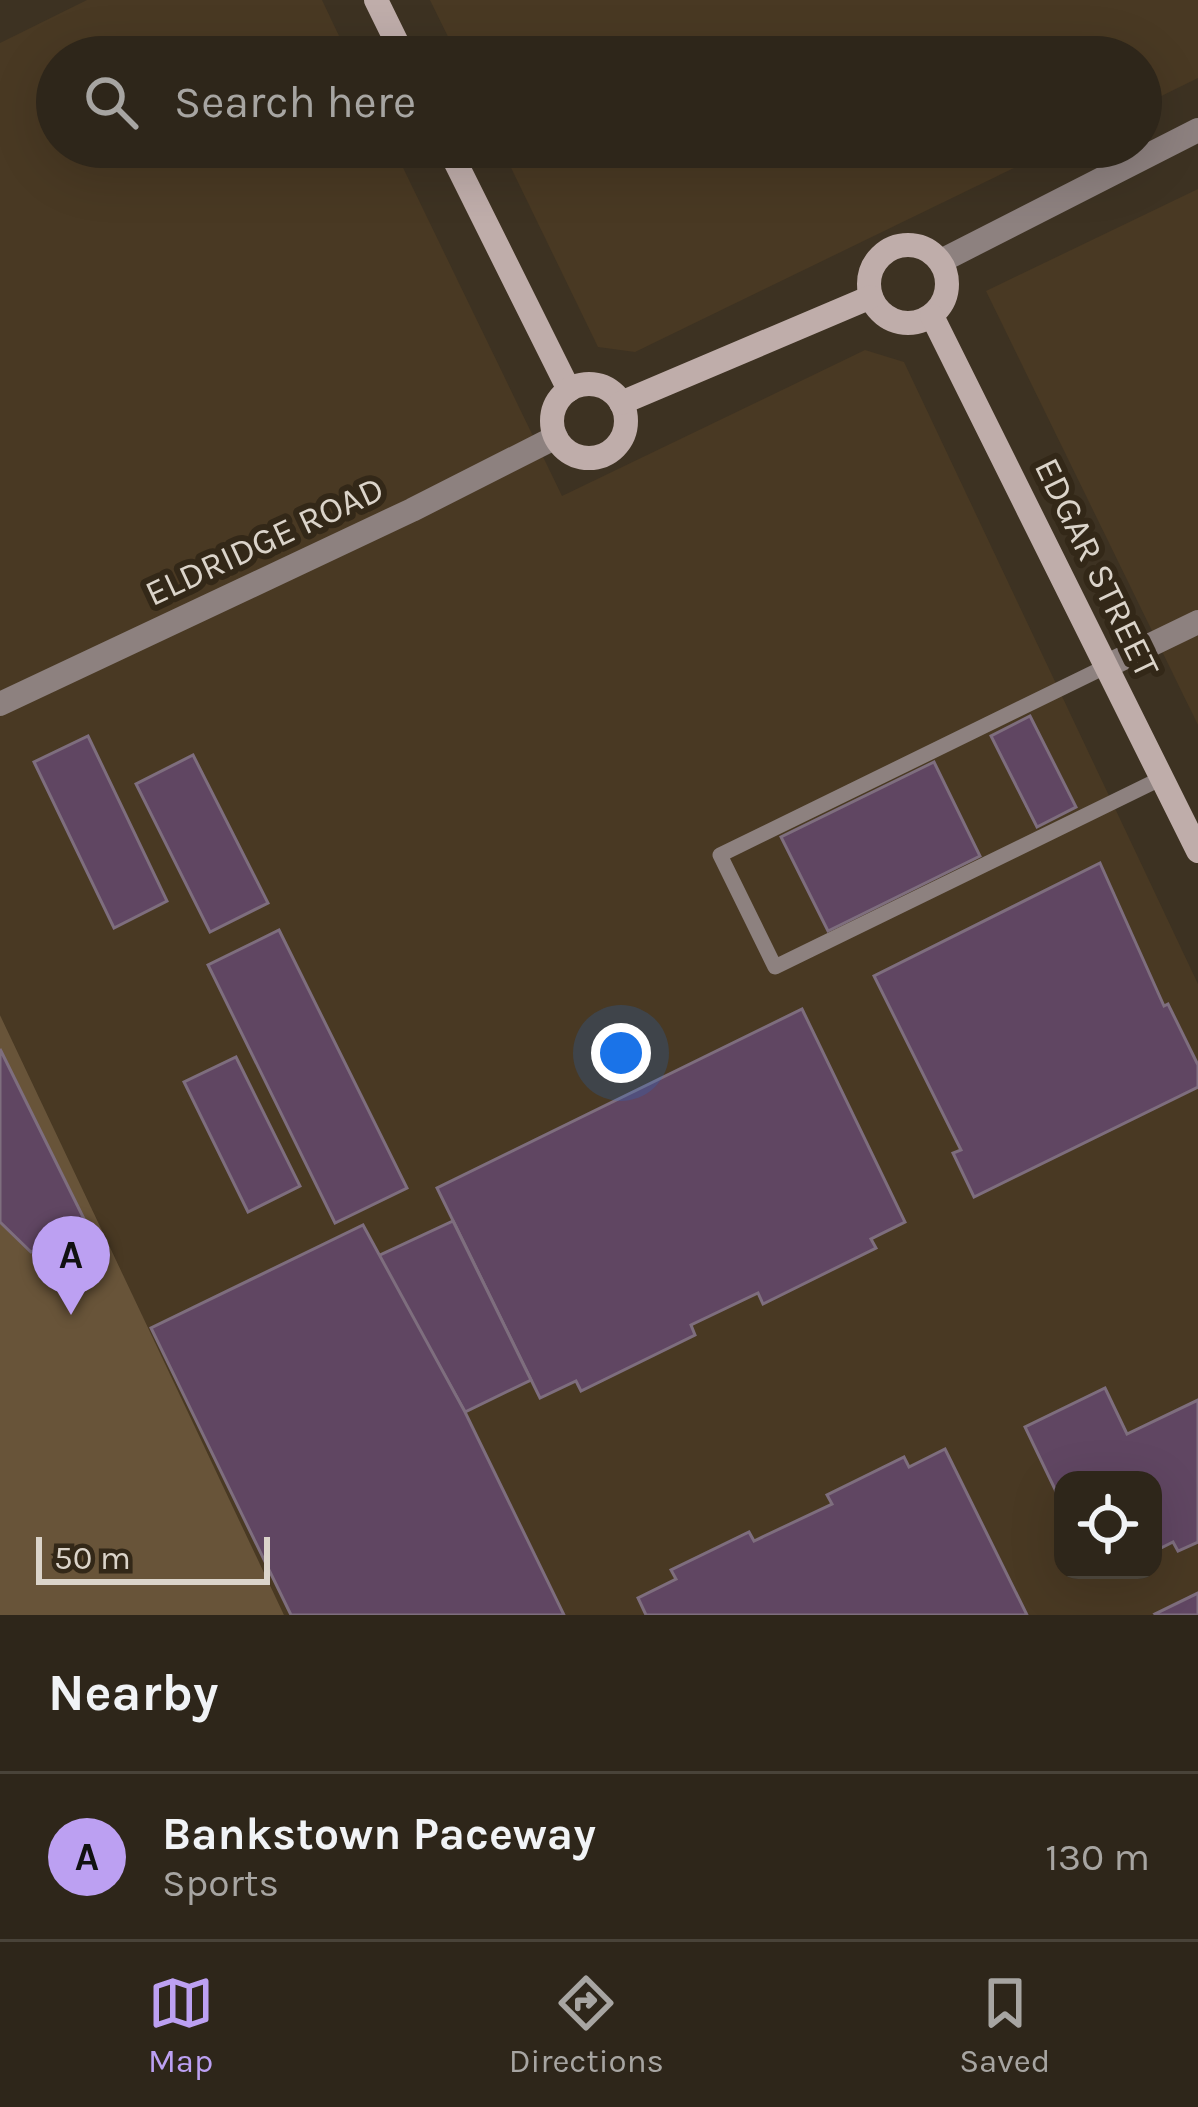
<!DOCTYPE html>
<style>
:root{--surface:#2e261a;--page:#3a3227;--text:#f1f3f6;--muted:#a7a5a2;--line:#494339;--accent:#bca0f2}
body{margin:0;font-family:Karla,sans-serif;background:var(--page);color:var(--text)}
.controls{position:absolute;right:36px;bottom:36px;display:grid;overflow:hidden;border-radius:24px;box-shadow:0 12px 48px #0002}
.controls button{width:108px;height:108px;display:grid;place-items:center;padding:0;border:0;border-bottom:3px solid var(--line);background:var(--surface);color:var(--text);font:60px sans-serif}
.scale{position:absolute;left:36px;bottom:30px;width:234px;box-sizing:border-box;padding-left:12px;border:6px solid #dbd4ca;border-top:0;font-size:33px;line-height:42px;white-space:nowrap;color:#dbd4ca;-webkit-text-stroke:9px #332818;paint-order:stroke}
.you{position:absolute;left:621px;top:1053px;width:42px;height:42px;margin:-30px;border:9px solid #fff;border-radius:50%;background:#1a73e8;box-shadow:0 0 0 18px #1a73e833}
.badge{display:grid;place-items:center;width:78px;height:78px;border-radius:50%;background:var(--accent);color:#111;font-size:39px;font-weight:700}
.pin{position:absolute;translate:-50% -99px;filter:drop-shadow(0 3px 6px #0008)}
.pin::after{content:'';position:absolute;top:63px;width:42px;height:36px;background:inherit;clip-path:polygon(0 0,100% 0,50% 100%)}
.list{margin:0;padding:0;list-style:none}
h2{display:flex;justify-content:space-between;align-items:center;height:156px;margin:0;padding:0 48px;font-size:51px}
h2 small{font-size:39px;font-weight:400;color:var(--muted)}
.list li{display:grid;grid-template-columns:78px 1fr auto;gap:36px;align-items:center;box-sizing:border-box;height:168px;padding:0 48px;border-top:3px solid var(--line)}
.list b{display:block;font-size:45px;white-space:nowrap}
.list p{margin:0;font-size:39px;white-space:nowrap;color:var(--muted)}
.list em{font-size:39px;font-style:normal;color:var(--muted)}
.icon{flex:none;width:66px;height:66px;fill:none;stroke:currentColor;stroke-width:2;stroke-linecap:round;stroke-linejoin:round}
.map{position:relative;flex:none;width:1198px;height:1615px;overflow:hidden}
.search{position:absolute;background:var(--surface);box-shadow:0 12px 48px #0002;left:36px;right:36px;top:36px;height:132px;display:flex;align-items:center;gap:30px;box-sizing:border-box;padding:0 42px;border-radius:66px;color:var(--muted);font-size:45px}
.sheet{height:324px;background:var(--surface)}
nav{display:flex;justify-content:space-around;align-items:center;box-sizing:border-box;height:168px;border-top:3px solid var(--line);background:var(--surface);font-size:33px;color:var(--muted)}
nav a{display:grid;justify-items:center;gap:6px}
nav .on{color:var(--accent)}
.map>svg:first-child{display:block}
</style>
<div class="map">
<svg width="1198" height="1615" viewBox="0 0 1198 1615">
<rect width="100%" height="100%" fill="#3d3222"/>
<g fill="#493923" fill-rule="evenodd">
<path d="M87,0H322L349,57H57V147H393L562,496L865,350L904,362L1198,984V1615H284L0,1015V43ZM1063,1480H1153V1570H1063Z"/>
<polygon points="430,0 1198,0 1198,78 1141,106 1141,57 458,57"/>
<polygon points="501,147 1057,147 635,352 598,347"/>
<polygon points="1198,189 1198,725 986,291"/>
</g>
<polygon fill="#685439" points="0,1015 284,1615 0,1615"/>
<g fill="#604662" stroke="#7e6e7e" stroke-width="3">
<polygon points="1030,716 1076,807 1037,827 991,736"/>
<polygon points="88,736 167,901 114,928 34,762"/>
<polygon points="193,755 268,903 210,932 136,784"/>
<polygon points="934,762 980,856 828,931 781,837"/>
<polygon points="1100,863 1164,1006 1168,1004 1198,1065 1198,1087 974,1197 953,1153 961,1150 874,976"/>
<polygon points="279,930 407,1188 335,1223 208,965"/>
<polygon points="802,1009 905,1222 871,1239 876,1248 763,1304 758,1293 691,1325 695,1335 581,1391 576,1381 540,1398 437,1188"/>
<polygon points="0,1049 89,1229 31,1252 0,1222"/>
<polygon points="236,1057 300,1186 248,1212 184,1082"/>
<polygon points="453,1221 531,1380 465,1412 378,1256"/>
<polygon points="363,1225 465,1412 564,1615 291,1615 151,1328"/>
<polygon points="1105,1388 1127,1434 1198,1400 1198,1542 1178,1551 1173,1542 1153,1552 1153,1480 1063,1480 1063,1506 1025,1427"/>
<polygon points="945,1449 1027,1615 646,1615 638,1598 676,1579 671,1570 749,1532 754,1541 832,1504 827,1495 904,1457 909,1467"/>
<polygon points="1198,1593 1198,1615 1156,1615 1155,1614"/>
</g>
<g fill="none" stroke-linecap="round" stroke-linejoin="round">
<polyline stroke="#8d817f" stroke-width="15" points="1107,666 720,855 775,967 1162,778"/>
<g stroke="#8d817f" stroke-width="24">
<polyline points="1107,666 1198,622"/>
<polyline points="0,704 412,510 556,437"/>
</g>
<polyline stroke="#8d817f" stroke-width="24" points="941,261 1198,130"/>
<g stroke="#bfadaa" stroke-width="24">
<polyline points="376,0 404,57"/>
<polyline points="448,147 569,390"/>
<circle cx="908" cy="284" r="39"/>
<polyline points="932,316 1198,851"/>
<circle cx="589" cy="421" r="37"/>
<polyline points="621,403 871,297"/>
</g>
</g>
<g text-anchor="middle" stroke-width="12" stroke-linejoin="round" paint-order="stroke">
<g font-size="36" fill="#dbd4ca" stroke="#332818">
<text transform="translate(264 540) rotate(-25)" y="13">ELDRIDGE ROAD</text>
<text transform="translate(1098 567) rotate(64)" y="13">EDGAR STREET</text>
</g>
</g>
</svg>
<div class="controls">
<button><svg class="icon" aria-label="locate" viewBox="0 0 24 24"><circle cx="12" cy="12" r="6"/><path d="M12 2v4M12 18v4M2 12h4M18 12h4"/></svg></button>
</div>
<div class="scale">50 m</div>
<div class="you"></div>
<div class="pin badge" style="left:71px;top:1315px">A</div>
<div class="search"><svg class="icon" aria-label="search" viewBox="0 0 24 24"><circle cx="10" cy="10" r="6"/><path d="M15 15l6 6"/></svg>Search here</div>
</div>
<section class="sheet">
<h2>Nearby<small></small></h2>
<ul class="list">
<li><span class="badge">A</span><div><b>Bankstown Paceway</b><p>Sports</p></div><em>130 m</em></li>
</ul>
</section>
<nav>
<a class="on"><svg class="icon" aria-label="map" viewBox="0 0 24 24"><path d="M3 6l6-2 6 2 6-2v14l-6 2-6-2-6 2zM9 4v14M15 6v14"/></svg>Map</a>
<a><svg class="icon" aria-label="directions" viewBox="0 0 24 24"><path d="M12 3l9 9-9 9-9-9zM9 14v-3h6M13 9l2 2-2 2"/></svg>Directions</a>
<a><svg class="icon" aria-label="saved" viewBox="0 0 24 24"><path d="M7 4h10v16l-5-4-5 4z"/></svg>Saved</a>
</nav>
